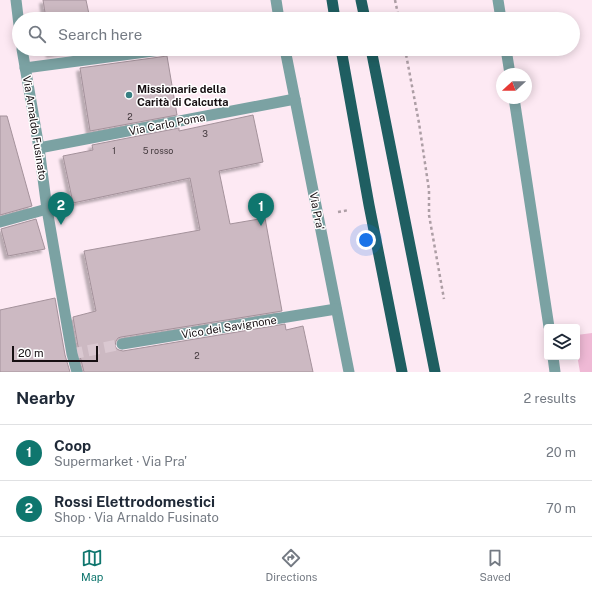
<!DOCTYPE html>
<meta charset="utf-8">
<style>
:root{--surface:#fff;--page:#f2f2f3;--text:#1f2937;--muted:#747a83;--line:#e0e1e3;--accent:#0f766e}
body{margin:0;font-family:"Public Sans",sans-serif;background:var(--page);color:var(--text)}
.controls{position:absolute;right:12px;bottom:12px;display:grid;overflow:hidden;border-radius:4px;box-shadow:0 2px 10px #0003}
.controls button{width:36px;height:36px;display:grid;place-items:center;padding:0;border:0;border-bottom:1px solid var(--line);background:var(--surface);color:var(--text);font:20px sans-serif}
.compass{position:absolute;left:496px;top:68px;width:36px;height:36px;border-radius:50%;background:var(--surface);box-shadow:0 2px 10px #0003;rotate:249deg}
.scale{position:absolute;left:12px;bottom:10px;width:86px;box-sizing:border-box;padding-left:4px;border:2px solid #160f12;border-top:0;font-size:11px;line-height:14px;white-space:nowrap;color:#160f12;-webkit-text-stroke:3px #fff;paint-order:stroke}
.you{position:absolute;left:366px;top:240px;width:14px;height:14px;margin:-10px;border:3px solid #fff;border-radius:50%;background:#1a73e8;box-shadow:0 0 0 6px #1a73e833}
.badge{display:grid;place-items:center;width:26px;height:26px;border-radius:50%;background:var(--accent);color:#fff;font-size:13px;font-weight:700}
.pin{position:absolute;translate:-50% -33px;filter:drop-shadow(0 1px 2px #0008)}
.pin::after{content:'';position:absolute;top:21px;width:14px;height:12px;background:inherit;clip-path:polygon(0 0,100% 0,50% 100%)}
.list{margin:0;padding:0;list-style:none}
h2{display:flex;justify-content:space-between;align-items:center;height:52px;margin:0;padding:0 16px;font-size:17px}
h2 small{font-size:13px;font-weight:400;color:var(--muted)}
.list li{display:grid;grid-template-columns:26px 1fr auto;gap:12px;align-items:center;box-sizing:border-box;height:56px;padding:0 16px;border-top:1px solid var(--line)}
.list b{display:block;font-size:15px;white-space:nowrap}
.list p{margin:0;font-size:13px;white-space:nowrap;color:var(--muted)}
.list em{font-size:13px;font-style:normal;color:var(--muted)}
.icon{flex:none;width:22px;height:22px;fill:none;stroke:currentColor;stroke-width:2;stroke-linecap:round;stroke-linejoin:round}
.map{position:relative;flex:none;width:592px;height:372px;overflow:hidden}
.search{position:absolute;background:var(--surface);box-shadow:0 2px 10px #0003;left:12px;right:12px;top:12px;height:44px;display:flex;align-items:center;gap:10px;box-sizing:border-box;padding:0 14px;border-radius:22px;color:var(--muted);font-size:15px}
.sheet{height:164px;background:var(--surface)}
nav{display:flex;justify-content:space-around;align-items:center;box-sizing:border-box;height:56px;border-top:1px solid var(--line);background:var(--surface);font-size:11px;color:var(--muted)}
nav a{display:grid;justify-items:center;gap:2px}
nav .on{color:var(--accent)}
.map>svg:first-child{display:block}
</style>
<div class="map">
<svg width="592" height="372" viewBox="0 0 592 372">
<defs>
<filter id="shadow"><feDropShadow dx="-3.5" dy="3.5" stdDeviation="1" flood-color="#0004"/></filter>
</defs>
<rect width="100%" height="100%" fill="#fde9f3"/>
<polygon fill="#efb9d5" points="592,333 592,372 580,372 577,355 577,335"/>
<g fill="#ccb9c2" stroke="#a4929b" filter="url(#shadow)">
<polygon points="43,0 86,0 90,19 46,19"/>
<polygon points="164,14 165,19 133,19 137,18"/>
<polygon points="49,49 115,49 78,54 77,50 50,54"/>
<polygon points="167,56 177,115 90,131 80,68"/>
<polygon points="253,115 263,162 219,171 230,224 265,218 282,311 121,337 118,338 116,341 115,346 117,349 119,350 123,351 285,324 286,330 303,326 313,372 84,372 79,352 73,317 96,311 84,251 200,230 190,178 73,203 63,156 93,150 92,145 179,128 179,131"/>
<polygon points="0,116 7,116 32,206 0,215"/>
<polygon points="36,219 45,249 8,256 1,229"/>
<polygon points="55,298 65,355 70,372 0,372 0,310"/>
</g>
<g fill="none" stroke-linecap="round" stroke-linejoin="round">
<polyline stroke="#dac8d1" stroke-width="11" stroke-dasharray="11 5.5" stroke-linecap="butt" points="72,354 122,344"/>
<g stroke="#ad9ea5" stroke-width="2.5" stroke-dasharray="3 3" stroke-linecap="butt">
<polyline points="395,0 399,19"/>
<polyline points="405,49 419,123 429,190 429,215 444,299"/>
<polyline points="338,212 349,210"/>
</g>
<g stroke="#7ba2a3" stroke-width="11">
<polyline points="16,0 19,25"/>
<polyline points="22,49 39,148 47,209 72,354 77,372"/>
<polyline points="25,68 168,49"/>
<polyline points="0,222 47,209"/>
</g>
<g stroke="#7ba2a3" stroke-width="11">
<polyline points="276,0 279,19"/>
<polyline points="498,0 501,19"/>
<polyline points="285,49 349,372"/>
<polyline points="506,49 510,74"/>
<polyline points="514,98 549,327"/>
<polyline points="39,148 295,99"/>
<polyline points="122,344 336,309"/>
<polyline points="553,357 555,372"/>
</g>
<g stroke="#1f5e61" stroke-width="11">
<polyline points="332,0 335,19"/>
<polyline points="361,0 365,19"/>
<polyline points="341,49 369,205 402,372"/>
<polyline points="371,49 435,372"/>
</g>
</g>
<circle fill="#377f82" stroke="#fff" stroke-width="1.5" cx="129" cy="95" r="4"/>
<g text-anchor="middle" stroke-width="3" stroke-linejoin="round" paint-order="stroke">
<g font-size="9" fill="#443a3e">
<text x="130" y="120">2</text>
<text x="205" y="137">3</text>
<text x="114" y="154">1</text>
<text x="158" y="154">5 rosso</text>
<text x="197" y="359">2</text>
</g>
<g font-size="11" font-weight="bold" fill="#160f12" stroke="#fff" text-anchor="start">
<text x="137" y="93">Missionarie della<tspan x="137" dy="13">Carità di Calcutta</tspan></text>
</g>
<g font-size="11" fill="#160f12" stroke="#fff">
<text transform="translate(167 124) rotate(-11)" y="4">Via Carlo Poma</text>
<text transform="translate(35 128) rotate(81)" y="4">Via Arnaldo Fusinato</text>
<text transform="translate(317 211) rotate(79)" y="4">Via Pra'</text>
<text transform="translate(229 327) rotate(-9)" y="4">Vico dei Savignone</text>
</g>
</g>
</svg>
<div class="controls">
<button><svg class="icon" aria-label="layers" viewBox="0 0 24 24"><path d="M12 4l9 5-9 5-9-5zM3 14l9 5 9-5"/></svg></button>
</div>
<svg class="compass" viewBox="-18 -18 36 36"><path d="M0-13l5 13h-10z" fill="#e53935"/><path d="M0 13l5-13h-10z" fill="#747a83"/></svg>
<div class="scale">20 m</div>
<div class="you"></div>
<div class="pin badge" style="left:261px;top:226px">1</div>
<div class="pin badge" style="left:61px;top:225px">2</div>
<div class="search"><svg class="icon" aria-label="search" viewBox="0 0 24 24"><circle cx="10" cy="10" r="6"/><path d="M15 15l6 6"/></svg>Search here</div>
</div>
<section class="sheet">
<h2>Nearby<small>2 results</small></h2>
<ul class="list">
<li><span class="badge">1</span><div><b>Coop</b><p>Supermarket · Via Pra'</p></div><em>20 m</em></li>
<li><span class="badge">2</span><div><b>Rossi Elettrodomestici</b><p>Shop · Via Arnaldo Fusinato</p></div><em>70 m</em></li>
</ul>
</section>
<nav>
<a class="on"><svg class="icon" aria-label="map" viewBox="0 0 24 24"><path d="M3 6l6-2 6 2 6-2v14l-6 2-6-2-6 2zM9 4v14M15 6v14"/></svg>Map</a>
<a><svg class="icon" aria-label="directions" viewBox="0 0 24 24"><path d="M12 3l9 9-9 9-9-9zM9 14v-3h6M13 9l2 2-2 2"/></svg>Directions</a>
<a><svg class="icon" aria-label="saved" viewBox="0 0 24 24"><path d="M7 4h10v16l-5-4-5 4z"/></svg>Saved</a>
</nav>
